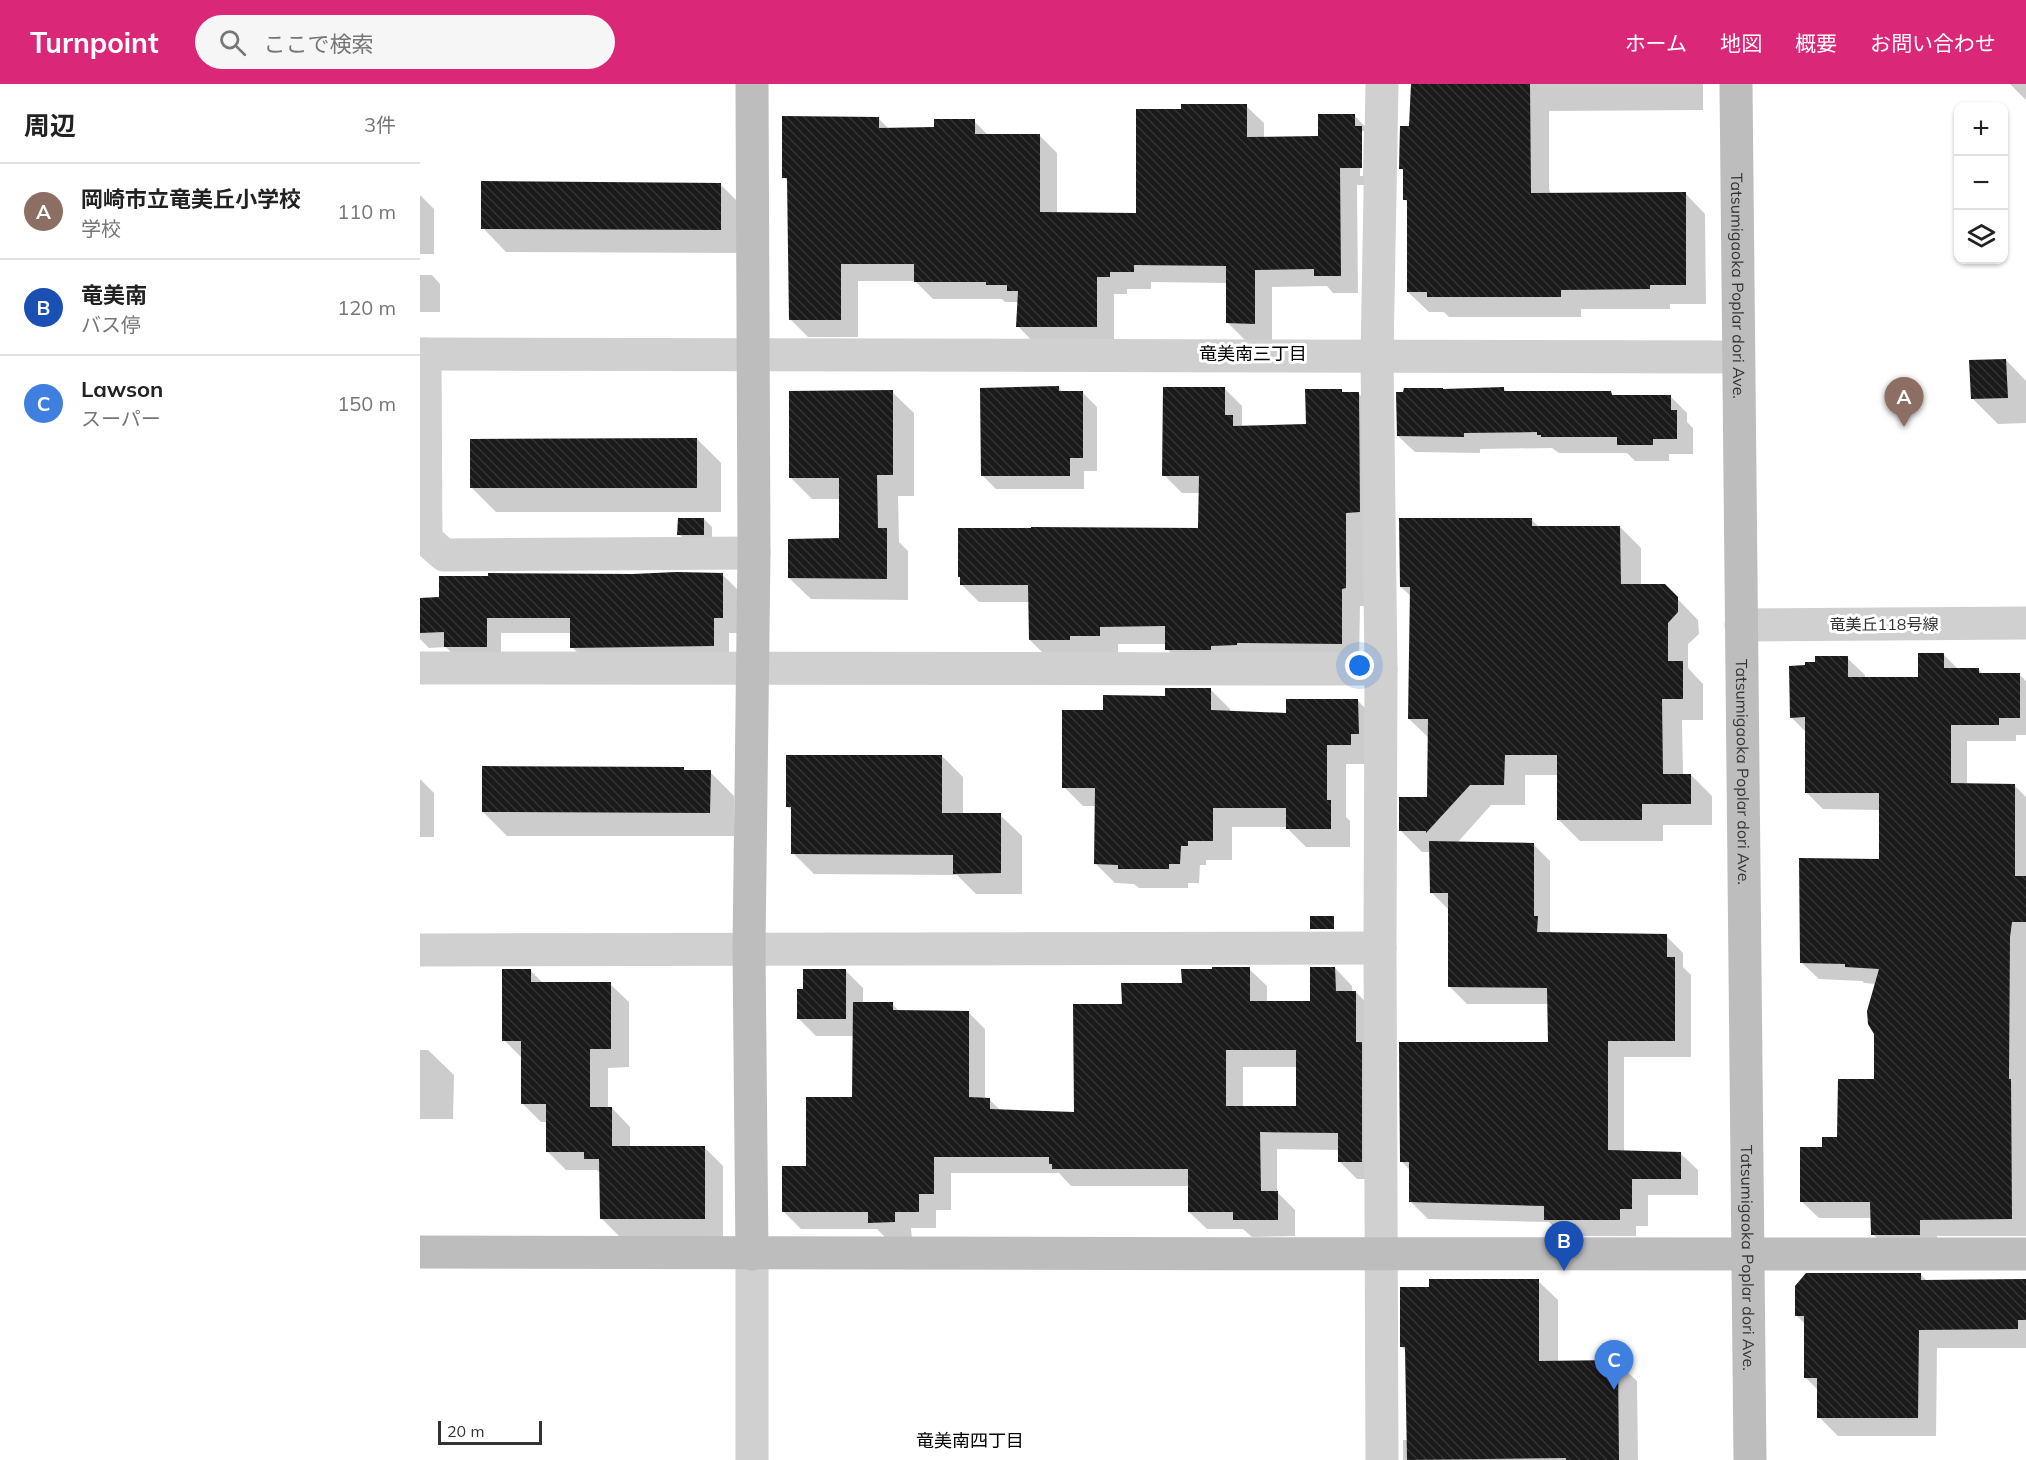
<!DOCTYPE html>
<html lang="ja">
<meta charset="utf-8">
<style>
:root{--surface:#fff;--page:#f6f6f6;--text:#222;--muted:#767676;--line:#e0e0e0;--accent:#db2777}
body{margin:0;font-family:Mulish,"Noto Sans JP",sans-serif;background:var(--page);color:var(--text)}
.controls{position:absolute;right:18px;top:18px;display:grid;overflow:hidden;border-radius:12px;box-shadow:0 2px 4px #0004}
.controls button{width:54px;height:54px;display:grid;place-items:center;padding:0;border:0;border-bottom:2px solid var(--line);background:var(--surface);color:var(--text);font:30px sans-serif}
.scale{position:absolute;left:18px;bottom:15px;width:104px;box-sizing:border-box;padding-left:6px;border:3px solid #333;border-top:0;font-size:16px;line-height:21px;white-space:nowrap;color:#333;-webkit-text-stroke:4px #fff;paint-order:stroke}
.you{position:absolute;left:940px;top:582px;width:21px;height:21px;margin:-15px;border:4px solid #fff;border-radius:50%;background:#1a73e8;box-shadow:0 0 0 9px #1a73e833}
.badge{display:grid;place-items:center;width:39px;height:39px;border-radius:50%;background:var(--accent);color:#fff;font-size:20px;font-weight:700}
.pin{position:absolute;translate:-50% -50px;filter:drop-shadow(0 2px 3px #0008)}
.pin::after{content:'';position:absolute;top:32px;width:21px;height:18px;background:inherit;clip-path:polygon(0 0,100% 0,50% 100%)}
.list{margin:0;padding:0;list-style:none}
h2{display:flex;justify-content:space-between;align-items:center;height:78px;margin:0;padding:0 24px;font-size:26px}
h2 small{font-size:20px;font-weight:400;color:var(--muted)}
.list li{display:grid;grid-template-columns:39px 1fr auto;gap:18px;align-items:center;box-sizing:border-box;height:96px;padding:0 24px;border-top:2px solid var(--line)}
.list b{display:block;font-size:22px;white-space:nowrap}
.list p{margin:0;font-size:20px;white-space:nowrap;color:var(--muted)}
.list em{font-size:20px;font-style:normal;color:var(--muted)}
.icon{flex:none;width:33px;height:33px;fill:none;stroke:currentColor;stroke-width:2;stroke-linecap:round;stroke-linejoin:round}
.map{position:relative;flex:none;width:1606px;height:1376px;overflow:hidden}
header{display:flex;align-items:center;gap:36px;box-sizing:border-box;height:84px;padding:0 30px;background:var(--accent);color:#fff}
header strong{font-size:28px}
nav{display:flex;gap:33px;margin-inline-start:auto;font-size:21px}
.search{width:420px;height:54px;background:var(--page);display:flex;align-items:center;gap:15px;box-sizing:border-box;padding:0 21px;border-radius:33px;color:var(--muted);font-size:22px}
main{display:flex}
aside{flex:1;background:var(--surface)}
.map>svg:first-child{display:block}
</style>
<header>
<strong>Turnpoint</strong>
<div class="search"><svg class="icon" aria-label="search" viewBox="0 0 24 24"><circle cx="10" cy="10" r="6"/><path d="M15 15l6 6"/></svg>ここで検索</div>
<nav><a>ホーム</a><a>地図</a><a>概要</a><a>お問い合わせ</a></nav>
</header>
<main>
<aside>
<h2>周辺<small>3件</small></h2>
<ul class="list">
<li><span class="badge" style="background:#8d6e63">A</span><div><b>岡崎市立竜美丘小学校</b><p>学校</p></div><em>110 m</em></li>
<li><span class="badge" style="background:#1a4fb4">B</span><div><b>竜美南</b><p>バス停</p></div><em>120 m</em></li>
<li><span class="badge" style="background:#3f7fe0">C</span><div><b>Lawson</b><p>スーパー</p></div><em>150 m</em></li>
</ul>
</aside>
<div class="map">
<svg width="1606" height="1376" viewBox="0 0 1606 1376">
<defs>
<pattern id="building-back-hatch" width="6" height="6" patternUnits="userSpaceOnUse" patternTransform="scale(1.5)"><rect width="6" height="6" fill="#1a1a1a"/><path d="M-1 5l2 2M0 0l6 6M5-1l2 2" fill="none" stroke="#333"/></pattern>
</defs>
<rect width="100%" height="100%" fill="#fff"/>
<g fill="#0003" fill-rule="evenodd">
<polygon points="992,0 1283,0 1283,26 1129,27 1129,105 1131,111 1265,109 1285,130 1286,220 1250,220 1250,225 1161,225 1161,233 1029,233 1024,228 1009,228 988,208 988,119 985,115 985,88 981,84 991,44"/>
<polygon points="1590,0 1606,0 1606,16"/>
<path d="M826,22L844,39V54L899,53L935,32L952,50L959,101H937L938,209H913L907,202L852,203V257L825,256L807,238V199L731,198V205H707V210H694V260H615L598,242L599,218H585L582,215H513L495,197H438V253H388L371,236L369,99L364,93L459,35L469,45H516L554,37L569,52L619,51L637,69V130L718,131L762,26ZM941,47H944L943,92H940Z"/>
<polygon points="300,100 324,124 324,169 86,168 63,144"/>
<polygon points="0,111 14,125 14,170 0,170"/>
<polygon points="0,191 12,191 20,200 20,228 0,228"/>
<polygon points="1586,276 1606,297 1606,339 1578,340 1552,314"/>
<polygon points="638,303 644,309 663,309 677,323 677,387 664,387 664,405 576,405 562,391"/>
<polygon points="804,304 822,322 822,343 887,342 921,306 924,309 938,309 956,327 944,522 940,522 939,577 765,583 747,565 747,560 698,560 698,569 628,574 610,556 610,518 559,518 541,500 780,446 780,409 762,409 744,391"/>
<polygon points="1084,305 1087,308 1191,309 1195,313 1251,313 1267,329 1267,338 1273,344 1273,370 1249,370 1249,377 1215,377 1207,369 1139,369 1132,364 1060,365 1060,369 995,368 978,352"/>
<polygon points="472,308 494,329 494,412 478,412 479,458 488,467 488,516 391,515 369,494 420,456 420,415 392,415 371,394"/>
<polygon points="277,355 301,379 301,428 76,428 52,404"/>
<polygon points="284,435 292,443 292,458 267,458 259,450"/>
<polygon points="1112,436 1120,444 1200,443 1221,464 1221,501 1244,501 1278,536 1279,550 1268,560 1268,584 1283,600 1283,636 1262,636 1263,691 1271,691 1292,712 1292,741 1243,741 1243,757 1160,757 1139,736 1139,691 1105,691 1105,721 1071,721 1037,759 1113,760 1130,777 1130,847 1133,850 1246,852 1263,869 1263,883 1271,891 1271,973 1204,973 1204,1068 1261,1070 1278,1086 1278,1111 1228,1111 1228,1142 1216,1142 1216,1152 1143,1152 1129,1138 1008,1135 991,1118 991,1087 981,1077 1129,959 1129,920 1047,920 1030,903 1028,825 1011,808 1011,768 1002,768 981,747 1008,715 1009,654 989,635 992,513 981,503"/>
<polygon points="303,491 318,506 318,549 309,549 309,576 167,578 152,563 152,549 81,549 81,577 40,578 26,563 9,564 0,555 0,516"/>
<polygon points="1523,570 1538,585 1558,585 1563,590 1599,590 1606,597 1606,651 1596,651 1596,657 1547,657 1547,700 1595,702 1606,713 1606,1152 1517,1152 1517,1168 1470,1168 1453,1150 1452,1134 1399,1134 1381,1117 1404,1065 1418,1055 1456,996 1456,900 1444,899 1442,897 1399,895 1381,878 1461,776 1460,726 1403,725 1386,708 1386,648 1371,633 1386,582 1427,574 1445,591 1445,594 1499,594"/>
<polygon points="790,605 810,625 810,628 867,630 938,617 957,636 950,680 926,680 926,733 930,737 930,763 886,763 866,743 812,743 812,776 786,776 786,781 780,781 779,799 768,799 768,804 719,804 714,800 695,799 676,780 677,722 663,722 644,703 684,628"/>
<polygon points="522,672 543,693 543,731 580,731 602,752 602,810 556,810 537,791 394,790 373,769 373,727 368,723"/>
<polygon points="263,684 267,688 290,688 314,712 314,752 87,752 63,728"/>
<polygon points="0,695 14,709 14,753 0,753"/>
<path d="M915,884L932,902V908H936L953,926L959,1095H937L919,1077V1066L857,1065V1108L875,1126V1152L832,1153L823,1145H787L769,1128V1102H651L639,1089H531V1126H516V1144H491L492,1155H467L457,1145H381L364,1128L388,1084L434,1014V952H396L379,935L384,906L426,887L443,904V920H472L479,927L548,928L565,945V1015H569L581,1027L656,1029L703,921L763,900L829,885L847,902V918H891ZM823,983H877V1024H823Z"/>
<polygon points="110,886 124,900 190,900 209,918 209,983 188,984 188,1024 192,1024 210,1043 210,1064 284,1063 303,1082 303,1153 200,1153 181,1134 181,1090 177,1086 146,1086 127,1067 127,1038 121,1038 102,1019 102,974 84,956"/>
<polygon points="0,966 8,966 34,991 33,1035 0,1035"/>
<polygon points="1500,1190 1507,1197 1606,1197 1606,1264 1517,1264 1516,1352 1418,1352 1399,1333 1399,1307 1385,1293 1385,1240 1376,1231"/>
<polygon points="1118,1197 1138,1216 1138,1278 1197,1278 1217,1297 1218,1376 983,1376 983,1356 988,1356 987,1268 982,1263 1011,1204"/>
</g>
<g fill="url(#building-back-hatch)" fill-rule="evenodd">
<polygon points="991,0 1110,0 1111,109 1266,108 1266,201 1230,201 1230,205 1141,206 1141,213 1007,213 1007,208 987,208 987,116 983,116 983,85 979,85 980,42 989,42"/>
<polygon points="761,20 827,20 827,53 898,52 898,30 935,30 935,42 942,42 942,84 920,84 921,192 894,192 894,185 835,186 835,240 806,239 806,182 714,181 714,188 690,188 690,193 677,193 677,243 596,243 598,207 587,207 587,201 566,201 566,198 494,198 494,180 421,180 421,236 369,236 367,94 362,94 362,32 459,33 459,44 514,43 514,35 555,35 555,50 620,50 620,128 716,129 716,25 761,25"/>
<polygon points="61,97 301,99 301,146 61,145"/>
<polygon points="1586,275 1588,314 1551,315 1549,276"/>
<polygon points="639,302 639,307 663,307 663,374 650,374 650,392 561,392 560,304"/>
<polygon points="743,303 805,303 805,331 813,331 813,342 886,340 885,305 922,305 922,308 939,308 940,428 926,429 926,504 922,505 922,560 817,559 817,561 791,562 791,566 745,566 745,542 680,543 680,552 650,552 650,556 609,556 608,501 540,501 540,493 538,493 538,444 611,444 611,443 778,444 779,392 742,392"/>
<polygon points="1084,303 1084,307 1191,307 1192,311 1251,311 1251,326 1257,326 1257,355 1233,355 1233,361 1197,361 1197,353 1121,353 1121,351 1117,351 1117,348 1044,349 1044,353 977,352 976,308 983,308 984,304 1023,304 1023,305"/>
<polygon points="473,306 473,391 457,391 458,444 467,444 467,495 368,494 368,455 419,454 419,394 369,394 369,307"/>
<polygon points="277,354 277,404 50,404 50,355"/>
<polygon points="258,434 284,434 284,451 257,451"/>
<polygon points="979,434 1112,434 1112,442 1200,442 1201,500 1245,500 1258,513 1258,528 1248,539 1248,577 1263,577 1263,615 1242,615 1243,690 1271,690 1271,720 1222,720 1222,736 1137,736 1137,671 1085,671 1084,701 1050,701 1006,749 1006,747 979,747 979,713 1007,713 1008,635 988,635 990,503 980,503"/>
<polygon points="256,488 303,489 303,534 294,534 294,562 150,564 150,534 67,534 67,563 24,563 24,548 0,549 0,514 19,513 19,492 68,492 68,489 213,490"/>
<polygon points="1498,569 1524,569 1524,584 1559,584 1559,589 1600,589 1600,634 1579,634 1579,641 1531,641 1531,699 1595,700 1595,792 1606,792 1606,838 1592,838 1590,853 1589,995 1591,995 1592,1135 1500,1136 1500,1151 1451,1151 1450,1118 1380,1118 1380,1063 1402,1063 1402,1053 1417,1053 1418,995 1454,995 1454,950 1448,940 1447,927 1459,885 1425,883 1425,880 1380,879 1379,774 1459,775 1459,709 1385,709 1385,633 1370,634 1369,582 1385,581 1385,578 1395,578 1395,572 1428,572 1428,593 1498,593"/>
<polygon points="745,604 791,604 791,626 866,629 866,615 938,615 939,650 931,650 931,661 907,661 907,716 911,716 911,745 866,745 866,724 793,724 793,757 768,757 768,762 761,762 760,780 749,780 749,785 698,785 698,781 674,780 675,704 642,704 642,626 683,626 683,611 745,612"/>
<polygon points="366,671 522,671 522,729 581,729 581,789 533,790 533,771 371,770 371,723 366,723"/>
<polygon points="62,682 264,683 264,686 291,686 290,729 62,728"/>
<polygon points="1009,757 1114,759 1114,832 1118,832 1117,848 1247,850 1247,873 1255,873 1255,957 1188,957 1188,1066 1261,1068 1261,1095 1212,1095 1212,1125 1200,1125 1200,1136 1124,1136 1124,1122 989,1118 989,1078 980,1078 979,958 1128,958 1127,904 1028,903 1028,809 1010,809"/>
<rect x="890" y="832" width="24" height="13"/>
<path d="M792,883H830V917H890V883H915L916,907H936V958H942V1078H918V1049L840,1048L841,1107H858V1136H813V1128H768V1085H632V1080H629V1073H514V1110H499V1128H475V1138L448,1139V1128H362V1082H386V1013H432L433,918H473V926L549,927V1013L570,1014V1025L654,1028L653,920H702L701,899H762L761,885H792ZM806,966H876V1022H806Z"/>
<polygon points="82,885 111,885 111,898 191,898 191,965 170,965 170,1023 192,1023 192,1062 285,1062 285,1135 180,1135 179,1075 164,1075 164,1068 126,1068 126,1020 101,1020 101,957 82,957"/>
<polygon points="383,885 426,885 426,935 377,935 377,905 383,905"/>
<polygon points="1386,1189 1501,1189 1501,1196 1606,1195 1606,1236 1598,1236 1598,1245 1499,1246 1498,1334 1397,1334 1397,1294 1384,1294 1384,1232 1375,1232 1375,1202"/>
<polygon points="1009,1195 1119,1195 1119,1277 1198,1276 1199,1376 1146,1376 1146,1374 987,1376 985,1263 980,1263 980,1203 1009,1203"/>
</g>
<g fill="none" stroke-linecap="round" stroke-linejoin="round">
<g stroke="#d0d0d0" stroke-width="33">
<polyline points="0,270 1318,273"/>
<polyline points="5,270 6,455 24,471 334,469"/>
<polyline points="1321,541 1606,539"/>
<polyline points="0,584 961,585"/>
<polyline points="0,866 960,864"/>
<polyline points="332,1376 332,1170"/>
<polyline points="962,1376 960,864 961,585 957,273 962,0"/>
</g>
<g stroke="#bdbdbd" stroke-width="33">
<path id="s1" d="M1316,0L1330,1376"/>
<path d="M0,1168C535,1171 1071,1169 1606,1170"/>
<polyline points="332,1170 329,865 334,469 332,0"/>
</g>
</g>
<g text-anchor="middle" stroke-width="6" stroke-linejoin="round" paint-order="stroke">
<g font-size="16" fill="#333" stroke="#fff">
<text dy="6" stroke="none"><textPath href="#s1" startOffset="202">Tatsumigaoka Poplar dori Ave.</textPath></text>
<text x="1464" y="546">竜美丘118号線</text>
<text dy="6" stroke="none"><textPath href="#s1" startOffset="688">Tatsumigaoka Poplar dori Ave.</textPath></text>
<text dy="6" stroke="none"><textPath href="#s1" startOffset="1174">Tatsumigaoka Poplar dori Ave.</textPath></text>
</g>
<g font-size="18" fill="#000" stroke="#fff">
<text x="833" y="276">竜美南三丁目</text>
<text x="550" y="1363">竜美南四丁目</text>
</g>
</g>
</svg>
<div class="controls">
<button>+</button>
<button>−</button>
<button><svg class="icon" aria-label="layers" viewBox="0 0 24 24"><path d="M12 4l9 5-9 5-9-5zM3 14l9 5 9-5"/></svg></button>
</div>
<div class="scale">20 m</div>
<div class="you"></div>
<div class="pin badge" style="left:1484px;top:343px;background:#8d6e63">A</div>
<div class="pin badge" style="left:1144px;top:1187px;background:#1a4fb4">B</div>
<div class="pin badge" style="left:1194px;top:1306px;background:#3f7fe0">C</div>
</div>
</main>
